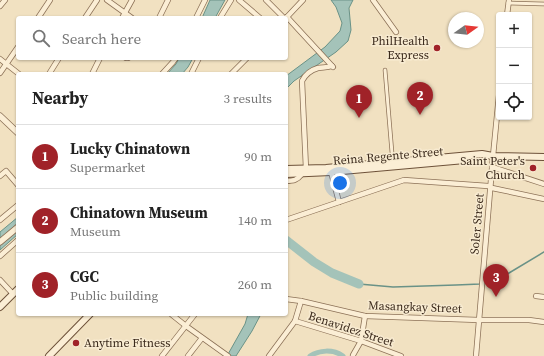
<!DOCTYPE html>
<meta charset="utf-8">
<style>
:root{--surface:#fff;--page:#f6f6f6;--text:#222;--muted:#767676;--line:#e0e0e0;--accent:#a02228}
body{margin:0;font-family:"Source Serif 4",serif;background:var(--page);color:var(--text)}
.controls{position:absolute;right:12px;top:12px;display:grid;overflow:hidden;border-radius:4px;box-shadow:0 1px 3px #0004}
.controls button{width:36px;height:36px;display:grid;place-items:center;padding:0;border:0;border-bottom:1px solid var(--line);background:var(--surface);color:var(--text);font:20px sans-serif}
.compass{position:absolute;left:448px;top:12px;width:36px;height:36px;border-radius:50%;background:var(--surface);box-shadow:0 1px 3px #0004;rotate:75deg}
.you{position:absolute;left:340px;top:183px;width:14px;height:14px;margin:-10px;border:3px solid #fff;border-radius:50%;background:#1a73e8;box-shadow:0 0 0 6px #1a73e833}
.badge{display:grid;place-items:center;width:26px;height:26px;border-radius:50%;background:var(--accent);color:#fff;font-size:13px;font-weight:700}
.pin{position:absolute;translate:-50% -33px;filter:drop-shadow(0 1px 2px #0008)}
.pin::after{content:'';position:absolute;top:21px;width:14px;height:12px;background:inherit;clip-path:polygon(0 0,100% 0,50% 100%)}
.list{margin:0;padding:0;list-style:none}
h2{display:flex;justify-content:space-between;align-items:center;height:52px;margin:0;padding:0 16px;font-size:17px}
h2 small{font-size:13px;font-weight:400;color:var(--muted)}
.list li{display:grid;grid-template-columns:26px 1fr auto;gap:12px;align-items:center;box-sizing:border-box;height:64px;padding:0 16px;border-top:1px solid var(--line)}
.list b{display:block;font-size:15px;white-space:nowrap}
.list p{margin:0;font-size:13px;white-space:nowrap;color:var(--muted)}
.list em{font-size:13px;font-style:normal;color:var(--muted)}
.icon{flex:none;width:22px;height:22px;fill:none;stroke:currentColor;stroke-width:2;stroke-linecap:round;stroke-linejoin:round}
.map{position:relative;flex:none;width:544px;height:356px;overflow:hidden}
.search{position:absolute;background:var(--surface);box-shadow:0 1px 3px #0004;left:16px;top:16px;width:272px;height:44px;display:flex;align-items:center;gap:10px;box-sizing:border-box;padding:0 14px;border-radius:4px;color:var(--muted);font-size:15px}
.panel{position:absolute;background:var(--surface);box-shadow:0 1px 3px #0004;left:16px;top:72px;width:272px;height:244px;border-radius:4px}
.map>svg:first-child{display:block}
</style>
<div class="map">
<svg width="544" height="356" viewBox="0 0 544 356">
<rect width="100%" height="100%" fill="#f1e1c1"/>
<g fill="#a4c3b9" stroke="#6a9287">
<polygon points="210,0 225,0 215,18 202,18"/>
<polygon points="331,0 353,0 349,8 351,30 348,41 336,52 294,81 286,89 286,76 325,47 340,31 342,23 336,7"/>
<polygon points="179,58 193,58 188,67 182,74 167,74 176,64"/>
<polygon points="18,217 18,234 0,250 0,232"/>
<polygon points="248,314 261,314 252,331 236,356 227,356 245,324"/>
</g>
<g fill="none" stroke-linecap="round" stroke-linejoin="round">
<polyline stroke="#6a9287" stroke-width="1.5" points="359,284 393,287 456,285 480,284 509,273 544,252"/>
<path stroke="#a4c3b9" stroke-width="5" d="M310,356C319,350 333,349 343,356"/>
<polyline stroke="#a4c3b9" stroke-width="9" points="286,240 314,262 332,273 359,284"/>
<defs>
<g id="pedestrian">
<polyline points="508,3 544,4"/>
<polyline points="385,70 392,153"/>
</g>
<g id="minor">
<polyline points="107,0 132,18"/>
<polyline points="239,0 260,18"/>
<polyline points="266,0 284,18"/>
<polyline points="373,0 396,32"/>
<polyline points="0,6 5,0"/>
<polyline points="507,15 509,0"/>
<polyline points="287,17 333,67"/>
<polyline points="38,18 50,0"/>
<polyline points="85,18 97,0"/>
<polyline points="122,18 132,0"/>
<polyline points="159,18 168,0"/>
<polyline points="196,18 205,0"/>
<polyline points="220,18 231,0"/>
<polyline points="286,18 303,0"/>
<polyline points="126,58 128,58"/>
<polyline points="0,59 19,74"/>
<polyline points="0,73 18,47"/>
<polyline points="49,74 59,58"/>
<polyline points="92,74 100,58"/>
<polyline points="162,74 173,62 176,58"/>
<polyline points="191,74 199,58"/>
<polyline points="231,74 247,58"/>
<polyline points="492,167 544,184"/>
<path d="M306,169L302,81C305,75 311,70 318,68C322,67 327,68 332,66"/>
<polyline points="331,172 339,202"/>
<polyline points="0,176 6,171 18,185"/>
<path d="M286,181C294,181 297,180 302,174"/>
<polyline points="0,220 18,205"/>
<polyline points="286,220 404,180 488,186 492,188 544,199"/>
<polyline points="0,256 18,240"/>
<polyline points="0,280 13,294"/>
<polyline points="536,296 544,297"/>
<polyline points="286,299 301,301 365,316 479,320 529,320 544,322"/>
<polyline points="171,314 186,326 228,356"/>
<polyline points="295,321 361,341 401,356"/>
<polyline points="353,355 361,341 365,316"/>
<polyline points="162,356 195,314"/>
<polyline points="188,356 202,338"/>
<polyline points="269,356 295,321 301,301"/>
<polyline points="476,356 493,156 499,95"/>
</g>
<g id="tertiary">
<polyline points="0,116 18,133"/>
<polyline points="0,242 18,227"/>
</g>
<g id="secondary">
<polyline points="286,169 326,168 482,154 493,156 544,157"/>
<polyline points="286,174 331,172 465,160"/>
<polyline points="0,307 18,289"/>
<polyline points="49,356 90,314"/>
</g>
</defs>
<use href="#pedestrian" stroke="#8c7157" stroke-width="4.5"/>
<use href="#minor" stroke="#8c7157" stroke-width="6"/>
<use href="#tertiary" stroke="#8c7157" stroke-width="7"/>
<use href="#secondary" stroke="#6e523a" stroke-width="8"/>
<use href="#pedestrian" stroke="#fbeed5" stroke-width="3"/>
<use href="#minor" stroke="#fbeed5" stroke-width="4.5"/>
<use href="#tertiary" stroke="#fbeed5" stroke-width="5.5"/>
<use href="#secondary" stroke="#fbeed5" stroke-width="6"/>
</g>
<g fill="#a02228" stroke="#f8ebd1" stroke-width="1.5">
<circle cx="437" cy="48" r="4"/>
<circle cx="533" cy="168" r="4"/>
<circle cx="76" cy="343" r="4"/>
</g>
<g text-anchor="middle" stroke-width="3" stroke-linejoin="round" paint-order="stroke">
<g font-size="12" fill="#3b2a1c" stroke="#f8ebd1" text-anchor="end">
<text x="429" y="45">PhilHealth<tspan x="429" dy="14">Express</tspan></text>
<text x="525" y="165">Saint Peter's<tspan x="525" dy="14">Church</tspan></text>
<text x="84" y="347" text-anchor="start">Anytime Fitness</text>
</g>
<g font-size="12" fill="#3b2a1c" stroke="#f8ebd1">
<text transform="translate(388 156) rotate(-5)" y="4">Reina Regente Street</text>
<text transform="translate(477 224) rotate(-85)" y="4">Soler Street</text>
<text transform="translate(415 307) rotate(2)" y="4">Masangkay Street</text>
<text transform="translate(351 329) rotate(18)" y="4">Benavidez Street</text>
</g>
</g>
</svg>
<div class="controls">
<button>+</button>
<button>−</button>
<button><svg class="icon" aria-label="locate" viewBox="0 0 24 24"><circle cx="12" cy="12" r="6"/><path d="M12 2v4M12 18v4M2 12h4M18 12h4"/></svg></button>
</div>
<svg class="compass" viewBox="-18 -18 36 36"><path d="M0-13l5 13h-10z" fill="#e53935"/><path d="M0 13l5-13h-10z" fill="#767676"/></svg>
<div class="you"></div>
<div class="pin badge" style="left:359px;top:118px">1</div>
<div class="pin badge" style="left:420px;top:115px">2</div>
<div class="pin badge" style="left:496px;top:297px">3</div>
<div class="search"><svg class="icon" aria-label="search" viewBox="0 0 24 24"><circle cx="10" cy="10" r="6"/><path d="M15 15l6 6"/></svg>Search here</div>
<section class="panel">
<h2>Nearby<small>3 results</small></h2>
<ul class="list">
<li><span class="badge">1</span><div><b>Lucky Chinatown</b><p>Supermarket</p></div><em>90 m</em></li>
<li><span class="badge">2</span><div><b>Chinatown Museum</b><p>Museum</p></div><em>140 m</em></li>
<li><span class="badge">3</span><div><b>CGC</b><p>Public building</p></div><em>260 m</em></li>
</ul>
</section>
</div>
